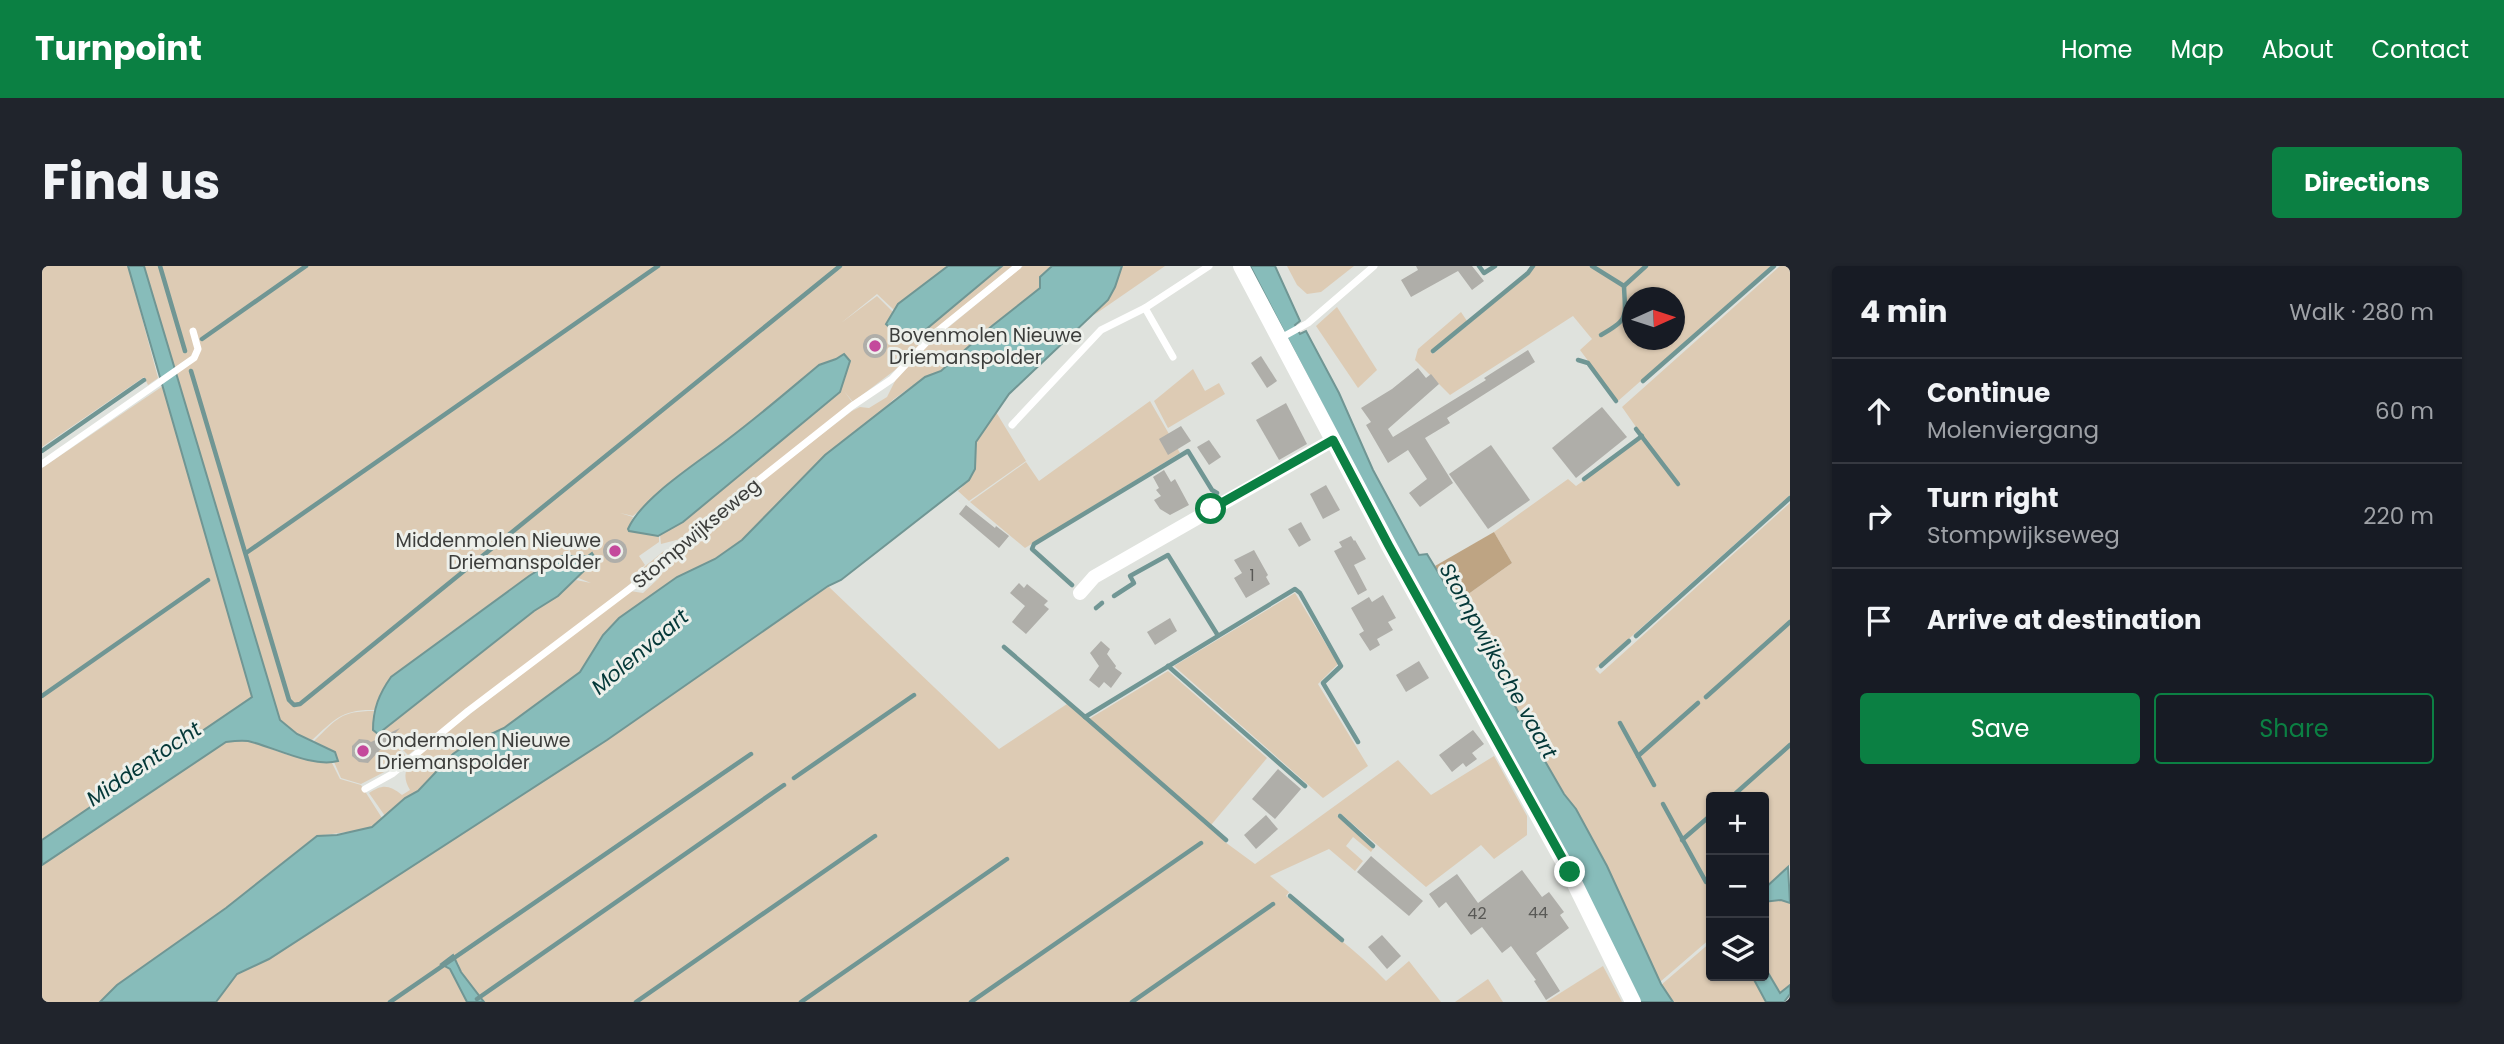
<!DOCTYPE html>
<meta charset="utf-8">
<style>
:root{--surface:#171b24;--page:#20242c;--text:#f1f3f6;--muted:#9ea1a6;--line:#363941;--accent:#0b8043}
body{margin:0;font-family:Poppins,sans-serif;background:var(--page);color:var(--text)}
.controls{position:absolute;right:21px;bottom:21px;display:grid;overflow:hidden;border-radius:7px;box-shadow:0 2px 5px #0004}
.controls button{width:63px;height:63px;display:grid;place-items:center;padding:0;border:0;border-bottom:2px solid var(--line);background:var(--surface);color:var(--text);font:35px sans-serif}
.compass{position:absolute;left:1580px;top:21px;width:63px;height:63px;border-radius:50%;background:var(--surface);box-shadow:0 2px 5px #0004;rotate:87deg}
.stop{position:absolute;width:21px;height:21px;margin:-16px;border:5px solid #0b8043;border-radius:50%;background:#fff}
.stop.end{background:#0b8043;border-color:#fff;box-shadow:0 2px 7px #0008}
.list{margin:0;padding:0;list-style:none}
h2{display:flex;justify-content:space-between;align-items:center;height:91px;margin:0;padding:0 28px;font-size:30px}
h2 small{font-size:23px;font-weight:400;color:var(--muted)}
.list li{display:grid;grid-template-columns:46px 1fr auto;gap:21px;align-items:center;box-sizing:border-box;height:105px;padding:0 28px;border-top:2px solid var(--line)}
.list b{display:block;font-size:26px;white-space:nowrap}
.list p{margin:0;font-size:23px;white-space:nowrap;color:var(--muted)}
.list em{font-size:23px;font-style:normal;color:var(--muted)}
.actions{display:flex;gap:14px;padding:21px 28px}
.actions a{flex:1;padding:16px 0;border:2px solid var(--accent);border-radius:7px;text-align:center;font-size:24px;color:var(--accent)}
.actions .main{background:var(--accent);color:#fff}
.icon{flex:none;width:38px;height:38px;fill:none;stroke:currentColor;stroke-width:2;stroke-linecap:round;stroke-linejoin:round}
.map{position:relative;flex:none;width:1748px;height:736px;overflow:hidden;border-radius:7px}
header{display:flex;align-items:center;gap:42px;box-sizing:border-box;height:98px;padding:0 35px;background:var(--accent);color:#fff}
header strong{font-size:33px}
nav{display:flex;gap:38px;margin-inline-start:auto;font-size:24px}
.intro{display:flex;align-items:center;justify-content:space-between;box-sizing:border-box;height:168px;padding:0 42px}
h1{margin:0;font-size:49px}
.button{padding:18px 32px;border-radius:7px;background:var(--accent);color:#fff;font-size:24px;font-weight:700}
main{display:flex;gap:42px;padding:0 42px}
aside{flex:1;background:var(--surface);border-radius:7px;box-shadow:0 2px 5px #0004}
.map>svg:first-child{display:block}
</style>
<header>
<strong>Turnpoint</strong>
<nav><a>Home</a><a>Map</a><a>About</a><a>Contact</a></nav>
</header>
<div class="intro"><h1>Find us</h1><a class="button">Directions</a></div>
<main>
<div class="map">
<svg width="1748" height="736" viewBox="0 0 1748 736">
<rect width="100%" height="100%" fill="#dfe2dd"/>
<g fill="#ddcbb4" fill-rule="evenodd">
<polygon points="0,0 86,0 116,112 106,119 102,111 0,181"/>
<path d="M102,0H906L856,38L852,44L835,28L799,57L835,30L851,46L844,58L846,61L867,64L868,68L869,65L876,67L960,0H970L896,61L853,104L811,136L802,125L811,137L642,272L619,278L618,269L641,256L798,126L802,88L797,91L794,77L797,91L777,99L686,174L634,212L591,250L578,247L591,251L586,263L601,268L617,269V276L597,290L603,299L586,314L622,285H626L582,323L366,489L357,480L350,466L341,470L347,484L355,481L364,490L348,503L319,518L299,512L292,496L296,495L293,486L272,475C295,453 298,445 332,445L331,449L336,468L492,345L516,330L534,314L549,317L534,311L554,294L547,290L527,289L530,274L525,289L519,290L487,310L402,371L338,428L333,444C300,443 293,453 270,474L255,468L238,454Z"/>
<path d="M981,0H1010L998,11L999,22L950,60L899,105L883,111L852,133L700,274L673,293L635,311L577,352L561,369L538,406L462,462L447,469L434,472L411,488L376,525L343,550L327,527C341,518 347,519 360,529L368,524C361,512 362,504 371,492L588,325L601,327L617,312L621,298L713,220L810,145L818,141L827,142L845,131L854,113L890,75Z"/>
<path d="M1080,0H1123L1052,49C1066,33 1073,20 1080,0Z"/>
<polygon points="1245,0 1312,0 1279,26 1265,28 1255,19"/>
<path d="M1493,0H1547L1579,20V16L1554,0H1729L1576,135L1538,84L1550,73L1531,50L1408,129L1373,94L1376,83L1419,46L1425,55L1389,85L1391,88L1487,8ZM1590,32H1632V74H1590Z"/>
<polygon points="1738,0 1748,0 1748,229 1553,403 1558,408 1748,237 1748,599 1722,623 1722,531 1669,531 1669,672 1618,716 1565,600 1534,543 1522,528 1485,464 1457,407 1415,336 1470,297 1452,266 1526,213 1534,220 1601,171 1580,141"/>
<polygon points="1295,41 1335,104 1316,122 1274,60"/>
<polygon points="1151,103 1163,125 1177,117 1183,128 1126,162 1112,135"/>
<polygon points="121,120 210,431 0,574 0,202"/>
<polygon points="1108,135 1138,187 983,282 928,236 984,196 997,215"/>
<path d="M954,146L984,195L927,235L916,225C942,201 925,198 935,175C940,165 948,155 954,146Z"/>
<path d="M786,320L957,483L1025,438L1183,576L1213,598L1356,494L1389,529L1452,490L1485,550V569L1452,593L1439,579L1384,621L1298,547L1295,550L1331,583L1329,586L1311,571L1304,580L1321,595L1313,605L1287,583L1228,610L1247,626L1244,630C1278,658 1314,684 1344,715L1367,695L1399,736H442L419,706L416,696L408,703L425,736H174L195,708L227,693L565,474Z"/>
<polygon points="1253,327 1296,398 1276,418 1326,500 1281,532 1132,400"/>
<polygon points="1126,405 1225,492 1169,559 1047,453"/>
<polygon points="204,474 246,489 290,497 298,513 319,519 340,552 330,562 321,564 274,570 184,642 75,719 58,736 0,736 0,599 184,476"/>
<polygon points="1739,634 1748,637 1748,719 1738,727 1722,700 1722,636"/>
<polygon points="1669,676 1669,710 1710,710 1724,736 1631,736 1619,719"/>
<polygon points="1561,700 1580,736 1504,736"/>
<polygon points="1446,713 1461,736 1413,736"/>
</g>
<polygon fill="#bea483" points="1452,266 1470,297 1415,336 1393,300"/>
<g fill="#87bcba" stroke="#709694" stroke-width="2">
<path d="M86,0H102L238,454L255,468L293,486L296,495C270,502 232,481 206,475C199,474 191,475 184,476L0,599V574L210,431Z"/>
<polygon points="906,0 960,0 882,65 876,67 847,61 844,58 856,38"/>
<polygon points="1010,0 1080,0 1073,21 1066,34 967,128 934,176 933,203 927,214 799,314 786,320 565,474 227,693 195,708 174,736 58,736 75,719 184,642 275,570 295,569 330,561 363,532 376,525 411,488 434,472 447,469 462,462 538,406 561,369 577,352 635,311 673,293 700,274 783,189 883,111 899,105 950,60 998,22 998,11"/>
<polygon points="1208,0 1233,0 1258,55 1253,59 1258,68 1264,65 1297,127 1331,204 1377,289 1385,288 1457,407 1485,464 1522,528 1534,543 1565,600 1619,718 1631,736 1598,736 1325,226"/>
<path d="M802,88L808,95L798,126L641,256L616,270L587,265L586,263C600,231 657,196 685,174C717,150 747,124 777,99L794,93Z"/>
<path d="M550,287L554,293L516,330L492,345L336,468L331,464C331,443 337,428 349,411L487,310L519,290H546Z"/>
<polygon points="1746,601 1748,637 1739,634 1722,636 1722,623"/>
<polygon points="411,689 419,706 442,736 425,736 408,703 399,698"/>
<polygon points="1722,700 1738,727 1748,719 1748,728 1742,736 1724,736 1710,710 1722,710"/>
</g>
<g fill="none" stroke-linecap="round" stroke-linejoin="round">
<g stroke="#709694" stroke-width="4.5">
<polyline points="118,0 143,85"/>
<polyline points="1437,0 1442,7 1453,0"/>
<polyline points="1550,0 1582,20 1604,0"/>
<path d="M1559,69C1588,53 1583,51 1582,20"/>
<polyline points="160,73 264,0"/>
<polyline points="1391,85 1486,7 1491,0"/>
<polyline points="1536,94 1546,97 1574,135"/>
<polyline points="149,105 247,434 252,439 258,438 798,0"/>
<polyline points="1601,115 1732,0"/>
<polyline points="1594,163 1636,218"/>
<polyline points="0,185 102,114"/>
<polyline points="1542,213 1600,170"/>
<polyline points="204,287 616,0"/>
<polyline points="1030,319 990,283 992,278 1146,185 1170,224 1175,227"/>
<polyline points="1072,330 1092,317 1088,310 1126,289 1175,368"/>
<polyline points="1054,342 1060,337"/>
<polyline points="1594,370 1748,232"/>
<polyline points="962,381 1043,451 1253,323 1258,327 1299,400 1281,417 1316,476"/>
<polyline points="1126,400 1263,520"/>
<polyline points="1559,400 1587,375"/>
<polyline points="0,430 166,314"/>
<polyline points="1664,431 1748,356"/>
<polyline points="1043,451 1184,574"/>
<polyline points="1578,457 1612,519"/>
<polyline points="1596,490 1656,437"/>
<polyline points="752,512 872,429"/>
<polyline points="1694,527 1748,479"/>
<polyline points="1621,538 1664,616"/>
<polyline points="1298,550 1331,580"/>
<polyline points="1640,574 1669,549"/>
<polyline points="1248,630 1300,674"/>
<polyline points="435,733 742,519"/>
<polyline points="348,736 709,488"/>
<polyline points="594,736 833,570"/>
<polyline points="759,736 965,593"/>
<polyline points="929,736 1159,577"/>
<polyline points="1090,736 1231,638"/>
</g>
</g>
<g fill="#afaea9">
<polygon points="1374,0 1430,0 1442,15 1430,24 1416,5 1369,31 1359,14 1376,4"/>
<circle cx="833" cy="80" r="12"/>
<polygon points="1486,84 1493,96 1405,152 1408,157 1383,172 1411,217 1378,241 1367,227 1385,213 1366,184 1346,197 1324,159 1329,156 1319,142 1350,123 1376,102 1384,112 1389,108 1397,118 1346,163 1351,171 1444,114 1442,112"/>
<polygon points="1219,90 1235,115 1225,122 1209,97"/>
<polygon points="1244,137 1265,178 1237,194 1214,154"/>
<polygon points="1560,141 1585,171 1534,212 1510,182"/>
<polygon points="1139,160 1149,175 1126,189 1117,173"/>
<polygon points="1167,174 1179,191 1167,199 1155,181"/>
<polygon points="1449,179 1488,234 1446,263 1407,208"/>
<polygon points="1122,204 1129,216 1133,213 1147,239 1128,249 1118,243 1112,234 1119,230 1114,224 1117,222 1111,211"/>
<polygon points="1284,219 1298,244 1281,253 1268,228"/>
<polygon points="924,239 953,262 954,260 967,270 957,282 917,248"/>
<polygon points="1259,256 1269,274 1257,281 1246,263"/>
<polygon points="1309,270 1312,275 1313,274 1324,293 1312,299 1325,324 1316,329 1292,285 1300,281 1297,276"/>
<circle cx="573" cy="285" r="12"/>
<polygon points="1212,284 1226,309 1224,311 1228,318 1204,332 1192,312 1200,307 1192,294"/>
<polygon points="977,317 982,322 985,318 1006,335 1002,339 1007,343 984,368 970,356 983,340 968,327"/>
<polygon points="1341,329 1354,352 1346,356 1351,364 1335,373 1338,379 1328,385 1317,368 1322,365 1309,342 1327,331 1330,336"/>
<polygon points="1128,352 1135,365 1113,379 1105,366"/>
<polygon points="1059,375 1068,383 1065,388 1074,400 1073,402 1080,407 1069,422 1062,416 1057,422 1047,414 1057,400 1048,387"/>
<polygon points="1377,395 1387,412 1364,426 1354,409"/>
<polygon points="358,462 326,497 317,496 310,490 310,480 317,473 326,474 329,476"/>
<polygon points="1431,464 1442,478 1430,487 1435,493 1424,501 1421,497 1410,506 1397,489"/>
<polygon points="1236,503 1259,523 1233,553 1210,533"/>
<polygon points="1224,549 1236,563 1214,583 1202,569"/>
<polygon points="1329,590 1381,635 1367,650 1315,606"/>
<polygon points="1480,604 1500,631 1507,626 1522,646 1518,649 1527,662 1494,687 1518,725 1504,734 1492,715 1494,714 1469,680 1460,687 1440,661 1429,669 1404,636 1397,642 1387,628 1415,608 1436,637"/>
<polygon points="1340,669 1359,690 1345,703 1326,681"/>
</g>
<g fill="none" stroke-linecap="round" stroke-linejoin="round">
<g stroke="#fff" stroke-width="7">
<polyline points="1103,42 1131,91"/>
<polyline points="1237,73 1266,57 1332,0"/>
<polyline points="970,159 1059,64 1103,42 1167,0"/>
<polyline points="0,198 152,92 156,83 151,65"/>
<polyline points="323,523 350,508 426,445 598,315 708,221 810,140 850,113 892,68 976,0"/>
</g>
<polyline stroke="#fff" stroke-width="14" points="1038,327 1052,311 1291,174"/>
<polyline stroke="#fff" stroke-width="16" points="1199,0 1347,280 1527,606 1591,736"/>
</g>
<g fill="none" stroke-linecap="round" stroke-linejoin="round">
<polyline stroke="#0b8043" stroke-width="9" points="1169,243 1291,174 1347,280 1528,606"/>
</g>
<g fill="#c4499c" stroke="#edf0eb" stroke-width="2.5">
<circle cx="833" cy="80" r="7"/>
<circle cx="573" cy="285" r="7"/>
<circle cx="321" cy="485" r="7"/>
</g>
<g text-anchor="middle" stroke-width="6" stroke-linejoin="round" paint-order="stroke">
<g font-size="16" fill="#595956">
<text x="1210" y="315">1</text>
<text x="1496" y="652">44</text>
<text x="1435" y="653">42</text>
</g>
<g font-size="19" fill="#3c3d3b" stroke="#edf0eb" text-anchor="start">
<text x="847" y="76">Bovenmolen Nieuwe<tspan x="847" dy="22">Driemanspolder</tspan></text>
<text x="559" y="281" text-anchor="end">Middenmolen Nieuwe<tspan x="559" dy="22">Driemanspolder</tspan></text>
<text x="335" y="481">Ondermolen Nieuwe<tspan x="335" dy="22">Driemanspolder</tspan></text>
</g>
<g font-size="19" fill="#3c3d3b" stroke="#edf0eb">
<text transform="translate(654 267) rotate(-40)" y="7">Stompwijkseweg</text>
</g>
<g font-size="21" font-style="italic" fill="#043838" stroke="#edf0eb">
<text transform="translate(598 386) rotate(-40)" y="7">Molenvaart</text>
<text transform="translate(1456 395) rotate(61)" y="7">Stompwijksche vaart</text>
<text transform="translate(102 498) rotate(-34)" y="7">Middentocht</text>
</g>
</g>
</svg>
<div class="controls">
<button>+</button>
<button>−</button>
<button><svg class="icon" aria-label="layers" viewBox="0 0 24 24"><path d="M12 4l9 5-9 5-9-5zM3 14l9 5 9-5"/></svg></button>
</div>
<svg class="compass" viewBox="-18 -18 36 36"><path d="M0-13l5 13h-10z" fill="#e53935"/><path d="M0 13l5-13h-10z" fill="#9ea1a6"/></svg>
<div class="stop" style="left:1169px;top:243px"></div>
<div class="stop end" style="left:1528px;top:606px"></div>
</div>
<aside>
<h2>4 min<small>Walk · 280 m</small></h2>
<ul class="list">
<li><svg class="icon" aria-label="ahead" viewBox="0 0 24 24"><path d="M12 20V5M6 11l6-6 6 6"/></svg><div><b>Continue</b><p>Molenviergang</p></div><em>60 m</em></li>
<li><svg class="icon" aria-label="right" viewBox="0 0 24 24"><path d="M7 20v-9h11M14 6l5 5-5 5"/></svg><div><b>Turn right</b><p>Stompwijkseweg</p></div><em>220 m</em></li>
<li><svg class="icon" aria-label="arrive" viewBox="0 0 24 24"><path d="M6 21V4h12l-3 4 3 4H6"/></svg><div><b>Arrive at destination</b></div></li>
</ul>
<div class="actions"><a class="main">Save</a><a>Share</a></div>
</aside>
</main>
